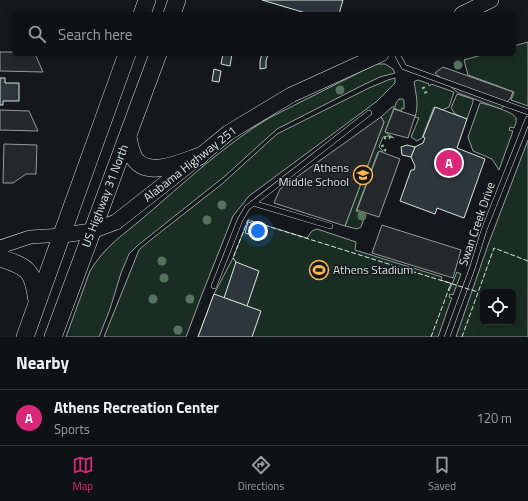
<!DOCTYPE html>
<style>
:root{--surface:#0f1215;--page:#1d2022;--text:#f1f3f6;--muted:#9b9ea0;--line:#2f3234;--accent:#db2777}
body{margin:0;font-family:"Titillium Web",sans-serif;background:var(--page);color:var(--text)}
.controls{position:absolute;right:12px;bottom:12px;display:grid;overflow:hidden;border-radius:6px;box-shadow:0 2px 10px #0003}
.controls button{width:36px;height:36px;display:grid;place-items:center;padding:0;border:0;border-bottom:1px solid var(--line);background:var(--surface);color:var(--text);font:20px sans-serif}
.you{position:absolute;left:258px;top:231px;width:14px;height:14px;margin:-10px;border:3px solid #fff;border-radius:50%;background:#1a73e8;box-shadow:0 0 0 6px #1a73e833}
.badge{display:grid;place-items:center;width:26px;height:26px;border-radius:50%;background:var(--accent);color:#fff;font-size:13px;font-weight:700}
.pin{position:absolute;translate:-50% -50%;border:2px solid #fff;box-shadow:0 1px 4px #0006}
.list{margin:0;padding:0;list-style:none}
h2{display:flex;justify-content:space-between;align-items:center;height:52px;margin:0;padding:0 16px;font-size:17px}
h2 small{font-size:13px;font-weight:400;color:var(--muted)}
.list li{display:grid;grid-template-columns:26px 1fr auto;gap:12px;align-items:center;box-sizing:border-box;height:56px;padding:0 16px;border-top:1px solid var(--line)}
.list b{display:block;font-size:15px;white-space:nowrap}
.list p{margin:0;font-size:13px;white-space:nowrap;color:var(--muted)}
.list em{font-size:13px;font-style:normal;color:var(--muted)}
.icon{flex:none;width:22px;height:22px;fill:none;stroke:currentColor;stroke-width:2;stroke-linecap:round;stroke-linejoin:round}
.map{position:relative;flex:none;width:528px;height:337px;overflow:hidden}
.search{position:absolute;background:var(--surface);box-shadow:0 2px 10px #0003;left:12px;right:12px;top:12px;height:44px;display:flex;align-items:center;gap:10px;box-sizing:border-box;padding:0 14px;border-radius:6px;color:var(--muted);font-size:15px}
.sheet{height:108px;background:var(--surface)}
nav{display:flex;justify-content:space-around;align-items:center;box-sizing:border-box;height:56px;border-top:1px solid var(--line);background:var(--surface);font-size:11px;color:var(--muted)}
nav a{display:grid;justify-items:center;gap:2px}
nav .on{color:var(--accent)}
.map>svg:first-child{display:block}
</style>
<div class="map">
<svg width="528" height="337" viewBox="0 0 528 337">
<rect width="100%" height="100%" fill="#14181c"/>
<g fill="#1a2d24" stroke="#939e99" fill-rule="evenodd">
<polygon points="528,42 528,106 511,100 514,92 468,75 464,60 485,54 514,54 514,46"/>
<path d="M376,64H385L393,69L395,73L380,77L361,86L277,129L225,176L137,246L129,254L121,273L110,309L99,337H66L90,271C105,246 122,236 143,218C184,183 223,146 269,118Z"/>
<polygon points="395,78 395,83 376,102 249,196 233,216 201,297 186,337 104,337 139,250 148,242 222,184 277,134 369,88 388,80"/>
<path d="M418,80L429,84L428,85L430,86L431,84L454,92L449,107L442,110L434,107L422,138L417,141L411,137L419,118L415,117C419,105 416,94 414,82L415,81Z"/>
<polygon points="457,94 473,99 473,102 467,119 455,114 451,108"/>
<polygon points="399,99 403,99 404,101 404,109 402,108 401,111 394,108 385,132 394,138 388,136 383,137 379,147 383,151 378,152 356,211 363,214 365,216 361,227 357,229 345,226 384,122 381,117 392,107 395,107 396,103"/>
<path d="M480,103C487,104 514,112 516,118C517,122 515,125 514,128L510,127L509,130L513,131L499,170L492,159L473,151L468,137Z"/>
<path d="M528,140V337H456L488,245ZM483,292H513V322H483Z"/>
<polygon points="248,220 307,238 312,231 317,229 356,242 355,250 442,277 441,280 451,283 449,291 457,272 461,274 453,295 450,294 449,297 452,298 451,300 438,337 198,337 214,294 233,258"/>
</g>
<g fill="#24282b" stroke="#939e99">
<polygon points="0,52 14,52 14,54 35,54 43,72 0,71"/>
<polygon points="443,67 513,92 510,99 501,109 458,93 435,73"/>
<polygon points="394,109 415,116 408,138 385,132"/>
<polygon points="0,110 29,111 38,131 0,130"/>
<polygon points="381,117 384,122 345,226 274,203 280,189"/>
<polygon points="4,144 37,145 36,174 26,174 13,183 3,183"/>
<polygon points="379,151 400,159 379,217 357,210"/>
<polygon points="382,225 461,250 453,278 372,253"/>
</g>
<g fill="#2c363c" stroke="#d8e6dc">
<polygon points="262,0 343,0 339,14 309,14"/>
<polygon points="223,54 232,54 230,66 221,64"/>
<polygon points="262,54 268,54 266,61 266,68 260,69 260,61"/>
<polygon points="214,69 221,71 219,82 212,81"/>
<polygon points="0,78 5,78 5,83 19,83 19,101 3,101 3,105 0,105"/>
<polygon points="435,107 467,119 457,148 485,159 464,218 437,208 435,214 400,201 411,170 414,170 415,166 411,157 415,147 423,143 425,138 423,137"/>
<polygon points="407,145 415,147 411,157 402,155 401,147"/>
<polygon points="248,222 262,226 259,237 245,233"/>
<polygon points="236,262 259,271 247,306 224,298"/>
<polygon points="214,294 261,311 252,337 198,337"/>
</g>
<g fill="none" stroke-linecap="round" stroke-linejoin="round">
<defs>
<g id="service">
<polyline points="397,54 404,67 528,112"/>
<polyline points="253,203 330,226"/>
<polyline points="214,286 240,220 247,208 369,113"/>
<polyline points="447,337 472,269 484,230 528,119"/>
</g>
<polyline id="tertiary" points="0,247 30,237 63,235"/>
<g id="secondary">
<polyline points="462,14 491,0"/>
<polyline points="63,235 92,231 116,222 200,156 228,133 291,95 381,54"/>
</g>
<g id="primary">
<polyline points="142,14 147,0"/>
<polyline points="172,14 177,0"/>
<path d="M128,137C129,144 131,151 134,158C148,179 182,162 200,156"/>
<path d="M0,258C30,267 33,272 37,301"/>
<polyline points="25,337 127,54"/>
<polyline points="53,337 158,54"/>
</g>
</defs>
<use href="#service" stroke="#d8e6dc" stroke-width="6"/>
<use href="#tertiary" stroke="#d8e6dc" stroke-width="14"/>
<use href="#secondary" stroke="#d8e6dc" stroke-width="16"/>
<use href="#primary" stroke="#d8e6dc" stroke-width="18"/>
<use href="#service" stroke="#14181c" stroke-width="5"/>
<use href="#tertiary" stroke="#14181c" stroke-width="13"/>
<use href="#secondary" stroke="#14181c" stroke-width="15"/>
<use href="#primary" stroke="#14181c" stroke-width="17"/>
<g stroke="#8ac095" stroke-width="3" stroke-dasharray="2 3" stroke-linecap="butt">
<polyline points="423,87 427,95"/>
<polyline points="384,138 389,137 393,139"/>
<polyline points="382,145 385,150 387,151"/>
</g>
<g stroke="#d8e6dc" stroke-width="1" stroke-dasharray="5 2" stroke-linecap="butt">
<polyline points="236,262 233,258 248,220 478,292"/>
<polyline points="431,337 451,283"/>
<polyline points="462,337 494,248 528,261"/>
</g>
</g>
<g fill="#55745f">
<circle cx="458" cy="65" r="4.5"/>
<circle cx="340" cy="90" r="4.5"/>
<circle cx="222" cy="205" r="4.5"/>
<circle cx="362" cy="216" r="4.5"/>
<circle cx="207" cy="220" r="4.5"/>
<circle cx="162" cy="261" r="4.5"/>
<circle cx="164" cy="278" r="4.5"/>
<circle cx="153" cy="299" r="4.5"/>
<circle cx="190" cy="299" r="4.5"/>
<circle cx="178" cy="330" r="4.5"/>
</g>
<defs>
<symbol id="school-ring" viewBox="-11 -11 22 22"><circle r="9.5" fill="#14181c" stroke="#ffb74d" stroke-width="1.5"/><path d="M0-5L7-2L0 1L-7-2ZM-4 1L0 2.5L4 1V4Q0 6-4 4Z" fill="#ffb74d"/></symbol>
<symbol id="stadium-ring" viewBox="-11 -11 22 22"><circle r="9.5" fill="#14181c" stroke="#ffb74d" stroke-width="1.5"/><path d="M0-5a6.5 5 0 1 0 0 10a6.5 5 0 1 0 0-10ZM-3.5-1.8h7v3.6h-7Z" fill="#ffb74d"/></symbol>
</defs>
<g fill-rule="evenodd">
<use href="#school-ring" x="352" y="164" width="22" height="22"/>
<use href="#stadium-ring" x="308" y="259" width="22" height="22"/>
</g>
<g text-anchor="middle" stroke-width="3" stroke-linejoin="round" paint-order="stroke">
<g font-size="12" fill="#d8e6dc" stroke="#14181c">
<text transform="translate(190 164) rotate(-38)" y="4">Alabama Highway 251</text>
<text transform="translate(105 196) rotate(-69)" y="4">US Highway 31 North</text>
<text transform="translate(477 224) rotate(-71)" y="4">Swan Creek Drive</text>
</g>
<g font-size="12" fill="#d8e6dc" stroke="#14181c" text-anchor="end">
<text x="349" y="172">Athens<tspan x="349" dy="14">Middle School</tspan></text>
<text x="333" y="274" text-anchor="start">Athens Stadium</text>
</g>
</g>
</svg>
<div class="controls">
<button><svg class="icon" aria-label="locate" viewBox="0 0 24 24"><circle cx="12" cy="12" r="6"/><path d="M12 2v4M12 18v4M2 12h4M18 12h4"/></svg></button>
</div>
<div class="you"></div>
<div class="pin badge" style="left:449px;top:163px">A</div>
<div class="search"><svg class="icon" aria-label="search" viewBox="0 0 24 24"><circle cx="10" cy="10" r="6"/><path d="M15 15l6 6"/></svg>Search here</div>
</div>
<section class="sheet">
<h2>Nearby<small></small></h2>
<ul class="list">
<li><span class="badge">A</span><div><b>Athens Recreation Center</b><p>Sports</p></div><em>120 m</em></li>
</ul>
</section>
<nav>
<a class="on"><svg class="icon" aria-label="map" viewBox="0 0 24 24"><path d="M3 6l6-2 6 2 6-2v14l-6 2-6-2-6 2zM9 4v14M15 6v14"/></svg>Map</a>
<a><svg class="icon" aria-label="directions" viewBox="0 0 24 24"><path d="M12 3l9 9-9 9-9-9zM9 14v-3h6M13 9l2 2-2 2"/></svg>Directions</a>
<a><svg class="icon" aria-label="saved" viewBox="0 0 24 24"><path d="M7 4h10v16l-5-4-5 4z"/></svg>Saved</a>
</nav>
